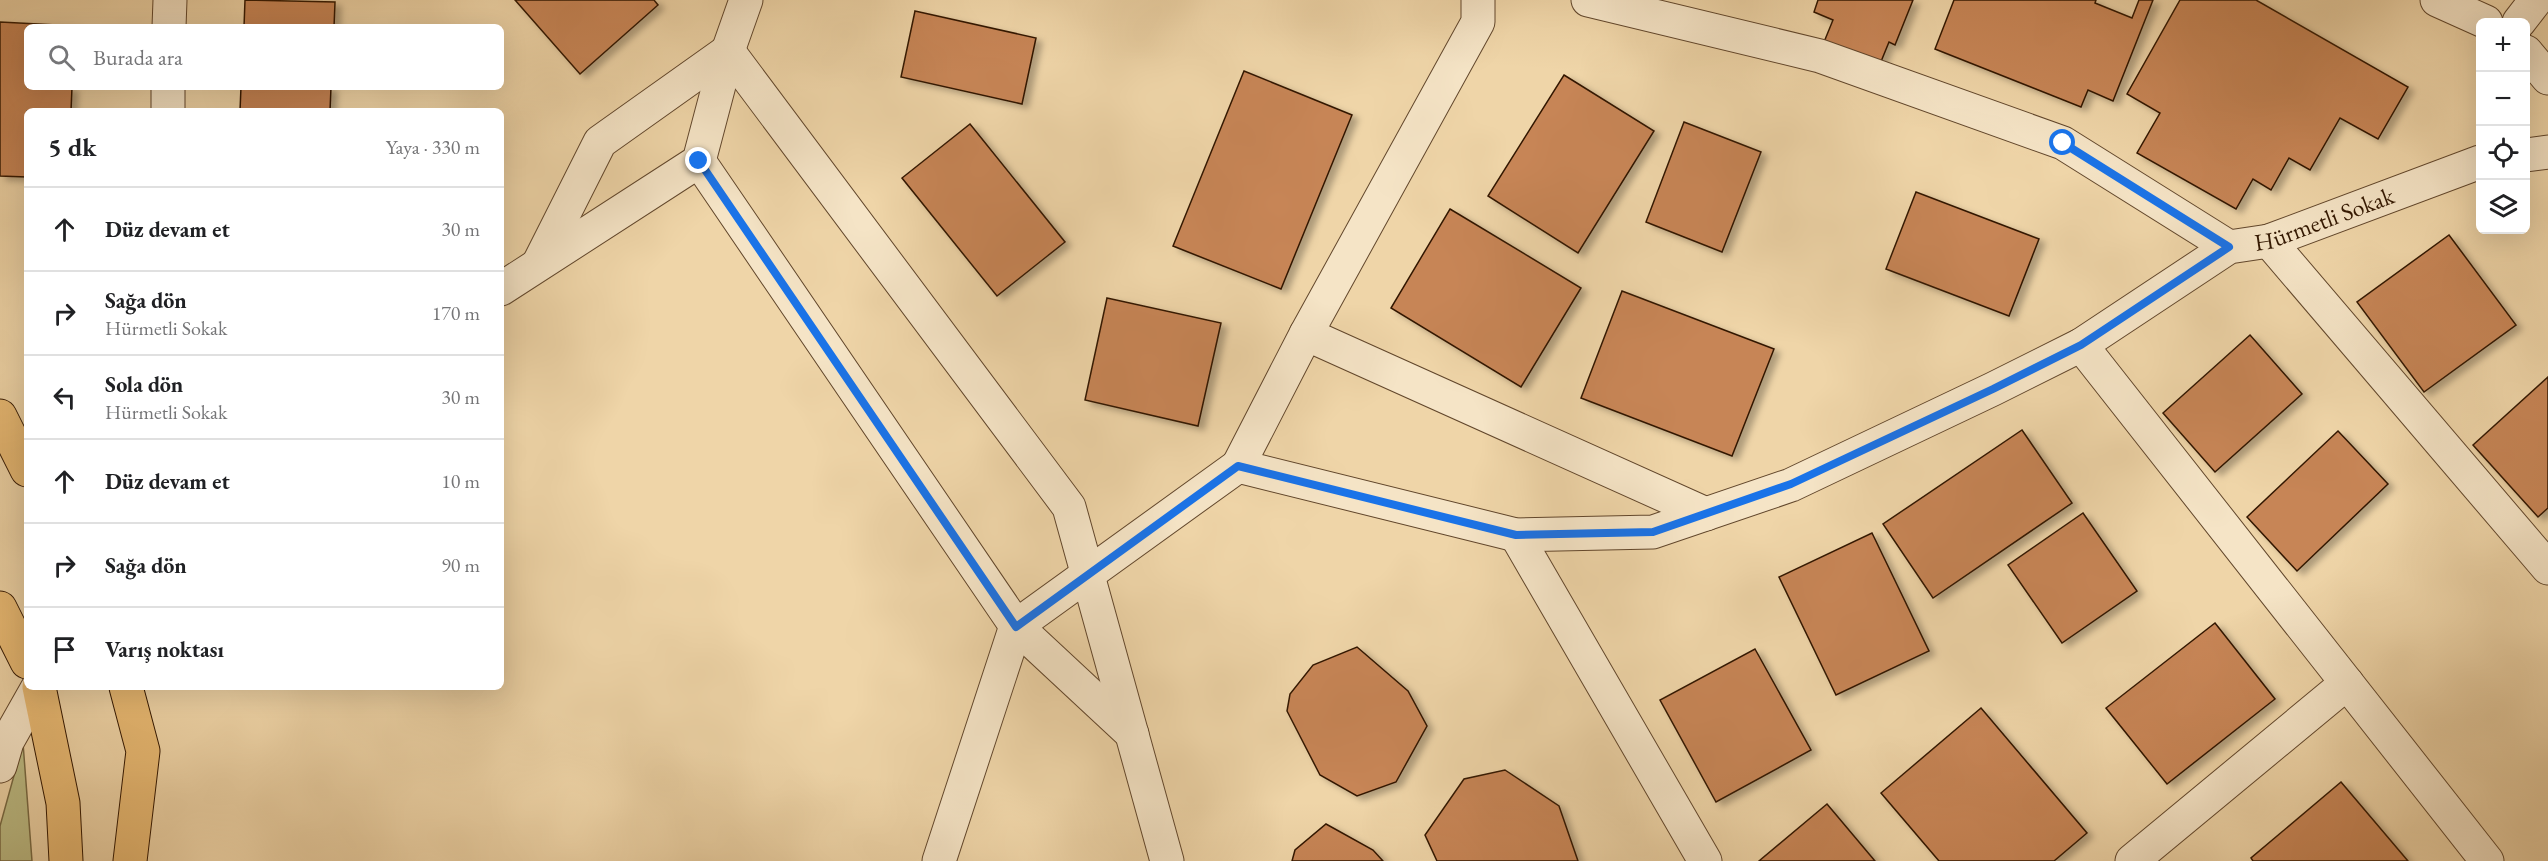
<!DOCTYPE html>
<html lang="tr">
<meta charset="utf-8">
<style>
:root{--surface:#fff;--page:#f6f6f6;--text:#202124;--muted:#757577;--line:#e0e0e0}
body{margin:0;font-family:"EB Garamond",serif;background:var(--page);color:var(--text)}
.controls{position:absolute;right:18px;top:18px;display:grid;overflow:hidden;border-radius:9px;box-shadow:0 6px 24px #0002}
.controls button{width:54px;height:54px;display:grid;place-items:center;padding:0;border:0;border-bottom:2px solid var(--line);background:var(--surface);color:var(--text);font:30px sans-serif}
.stop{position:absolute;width:18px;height:18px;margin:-14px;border:4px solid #1a73e8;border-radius:50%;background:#fff}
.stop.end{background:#1a73e8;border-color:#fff;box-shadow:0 2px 6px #0008}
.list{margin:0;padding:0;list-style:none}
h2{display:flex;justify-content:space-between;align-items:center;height:78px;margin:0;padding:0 24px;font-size:26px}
h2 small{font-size:20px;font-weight:400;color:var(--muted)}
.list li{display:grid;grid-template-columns:39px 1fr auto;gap:18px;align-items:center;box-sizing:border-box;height:84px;padding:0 24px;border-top:2px solid var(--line)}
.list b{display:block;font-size:22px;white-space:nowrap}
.list p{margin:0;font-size:20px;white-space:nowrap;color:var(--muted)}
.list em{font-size:20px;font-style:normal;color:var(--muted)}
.icon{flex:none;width:33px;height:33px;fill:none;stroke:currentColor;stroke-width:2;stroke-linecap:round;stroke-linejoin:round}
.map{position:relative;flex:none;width:2548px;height:861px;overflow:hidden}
.search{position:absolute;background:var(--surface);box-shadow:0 6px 24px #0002;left:24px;top:24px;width:480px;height:66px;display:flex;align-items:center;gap:15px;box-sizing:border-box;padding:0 21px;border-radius:9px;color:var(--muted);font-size:22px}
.panel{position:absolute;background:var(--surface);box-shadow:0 6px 24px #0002;left:24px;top:108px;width:480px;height:582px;border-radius:9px}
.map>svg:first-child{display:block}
</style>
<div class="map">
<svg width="2548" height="861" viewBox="0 0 2548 861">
<defs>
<filter id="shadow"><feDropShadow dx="6" dy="4" stdDeviation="3" flood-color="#0004"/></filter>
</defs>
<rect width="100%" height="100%" fill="#efd5a8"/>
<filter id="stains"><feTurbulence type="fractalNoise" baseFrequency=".00333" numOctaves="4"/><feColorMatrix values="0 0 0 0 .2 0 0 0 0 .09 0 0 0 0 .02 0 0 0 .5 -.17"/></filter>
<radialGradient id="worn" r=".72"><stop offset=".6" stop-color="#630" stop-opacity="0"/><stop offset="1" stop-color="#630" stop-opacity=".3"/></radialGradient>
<polygon fill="#bcbc85" stroke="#786a44" stroke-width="1.5" points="23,743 32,861 0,861 0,826"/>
<g fill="#c78556" stroke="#331802" stroke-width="1.5" filter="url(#shadow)">
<polygon points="245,0 335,2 334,27 244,27"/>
<polygon points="515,0 654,0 658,5 580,74"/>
<polygon points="1818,0 1913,0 1895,45 1889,42 1880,64 1824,42 1833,20 1814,12"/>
<polygon points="1954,0 2096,0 2095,3 2132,18 2139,0 2153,0 2113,101 2088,90 2081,107 1935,49"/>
<polygon points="2180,0 2256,0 2408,87 2378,139 2340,118 2310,170 2289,158 2271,190 2253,179 2236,209 2137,153 2160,113 2127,94"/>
<polygon points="915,11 1036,38 1022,104 901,77"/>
<polygon points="0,22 76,26 27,27 27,87 72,87 71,111 27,111 27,177 0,176"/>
<polygon points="1244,71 1352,115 1281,289 1173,246"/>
<polygon points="1564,75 1654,131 1578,253 1488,196"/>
<polygon points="241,87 331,87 330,111 240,111"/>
<polygon points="1684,122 1761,152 1722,252 1646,222"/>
<polygon points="970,124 1065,242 997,296 902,178"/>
<polygon points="1916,192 2039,239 2009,316 1886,269"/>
<polygon points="1450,209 1581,288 1521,387 1391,308"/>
<polygon points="2449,235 2516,325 2424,392 2357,302"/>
<polygon points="1622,291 1774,349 1732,456 1581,398"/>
<polygon points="1107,298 1221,323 1198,426 1085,400"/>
<polygon points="2250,335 2302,394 2215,472 2163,413"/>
<polygon points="2548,377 2548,508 2538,517 2473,445"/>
<polygon points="2022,430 2072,503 1933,598 1883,524"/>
<polygon points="2338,431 2388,484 2297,571 2247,517"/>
<polygon points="2083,513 2137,591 2062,643 2008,565"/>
<polygon points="1872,533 1929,651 1836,695 1779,577"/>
<polygon points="2215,623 2275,699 2167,784 2106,708"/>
<polygon points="1357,647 1408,691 1427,726 1396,782 1357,796 1320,775 1287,711 1290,694 1313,665"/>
<polygon points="1755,649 1811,750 1716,802 1660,700"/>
<polygon points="1981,708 2087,833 2054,861 1939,861 1881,793"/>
<polygon points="1505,770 1559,806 1578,861 1437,861 1425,835 1464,779"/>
<polygon points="2341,782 2408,861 2253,861 2251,858"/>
<polygon points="1827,804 1875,861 1759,861"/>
<polygon points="1326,824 1373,850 1383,861 1292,861 1295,850"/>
</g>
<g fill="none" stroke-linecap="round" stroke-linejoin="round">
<defs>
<g id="minor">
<polyline points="1588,0 1820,56 2063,143 2229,247"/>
<polyline points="2437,0 2486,22"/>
<polyline points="2519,22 2536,0"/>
<polyline points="169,27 170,0"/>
<polyline points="728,51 1069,507 1167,861"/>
<polyline points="2526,52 2548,78"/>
<polyline points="168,111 168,87"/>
<polyline points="2526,155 2548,152"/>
<polyline points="699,161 1016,626 1132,734"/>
<polyline points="2269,241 2548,568"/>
<polyline points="539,263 600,142 728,51"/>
<polyline points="501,289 699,161 728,51 746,0"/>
<polyline points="1306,334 1706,514"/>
<polyline points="2081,345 2487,861"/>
<polyline points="1238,466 1306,334 1478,22 1478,0"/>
<polyline points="1516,535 1705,861"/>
<polyline points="0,766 7,742 38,687"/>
<path id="s1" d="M939,861L1016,626L1238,466L1516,535L1653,532L1791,485L1993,389L2081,345L2229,247L2269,241L2480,162"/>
<polyline points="2132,861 2347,683"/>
</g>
<g id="major">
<polyline points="0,416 27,470"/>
<polyline points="0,608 27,662"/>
<polyline points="39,687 63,803 66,861"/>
<polyline points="126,687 143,751 130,861"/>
</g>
</defs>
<use href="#minor" stroke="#62472c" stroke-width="35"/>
<use href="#major" stroke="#331802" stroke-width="35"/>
<use href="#minor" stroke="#f5e4c6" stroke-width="33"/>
<use href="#major" stroke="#e8ba74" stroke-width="33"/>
</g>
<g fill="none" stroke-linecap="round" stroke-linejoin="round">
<polyline stroke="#1a73e8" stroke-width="8" points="699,161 1016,627 1238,466 1516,535 1653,532 1791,484 1993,389 2081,345 2229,247 2063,143"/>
</g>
<g text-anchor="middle" stroke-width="4.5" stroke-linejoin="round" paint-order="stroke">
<g font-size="24" fill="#331802" stroke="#f5e4c6">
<text dy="8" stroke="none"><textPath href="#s1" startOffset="1689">Hürmetli Sokak</textPath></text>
</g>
</g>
<rect width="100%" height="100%" filter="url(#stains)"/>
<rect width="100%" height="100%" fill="url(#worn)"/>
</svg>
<div class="controls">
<button>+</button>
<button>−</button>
<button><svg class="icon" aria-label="locate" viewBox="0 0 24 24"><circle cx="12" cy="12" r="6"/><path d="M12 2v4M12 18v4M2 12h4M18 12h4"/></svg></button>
<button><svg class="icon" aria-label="layers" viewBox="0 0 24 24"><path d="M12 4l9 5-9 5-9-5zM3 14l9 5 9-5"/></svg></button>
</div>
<div class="stop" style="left:2063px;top:143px"></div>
<div class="stop end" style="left:699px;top:161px"></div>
<div class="search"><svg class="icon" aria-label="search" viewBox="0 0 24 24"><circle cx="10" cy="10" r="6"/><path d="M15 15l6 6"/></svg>Burada ara</div>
<section class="panel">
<h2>5 dk<small>Yaya · 330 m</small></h2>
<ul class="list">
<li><svg class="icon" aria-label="ahead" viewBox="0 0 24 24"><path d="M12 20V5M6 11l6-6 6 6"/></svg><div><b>Düz devam et</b></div><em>30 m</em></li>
<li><svg class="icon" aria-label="right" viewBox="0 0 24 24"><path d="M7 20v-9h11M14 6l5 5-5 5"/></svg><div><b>Sağa dön</b><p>Hürmetli Sokak</p></div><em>170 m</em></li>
<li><svg class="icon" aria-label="left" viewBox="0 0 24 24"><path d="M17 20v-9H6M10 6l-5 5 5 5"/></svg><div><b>Sola dön</b><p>Hürmetli Sokak</p></div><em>30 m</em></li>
<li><svg class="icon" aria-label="ahead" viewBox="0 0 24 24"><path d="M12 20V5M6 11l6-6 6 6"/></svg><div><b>Düz devam et</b></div><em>10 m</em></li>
<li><svg class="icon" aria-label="right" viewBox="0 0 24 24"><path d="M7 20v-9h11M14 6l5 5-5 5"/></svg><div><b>Sağa dön</b></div><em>90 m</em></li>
<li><svg class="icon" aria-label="arrive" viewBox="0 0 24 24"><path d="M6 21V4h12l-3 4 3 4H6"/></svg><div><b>Varış noktası</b></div></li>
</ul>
</section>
</div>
